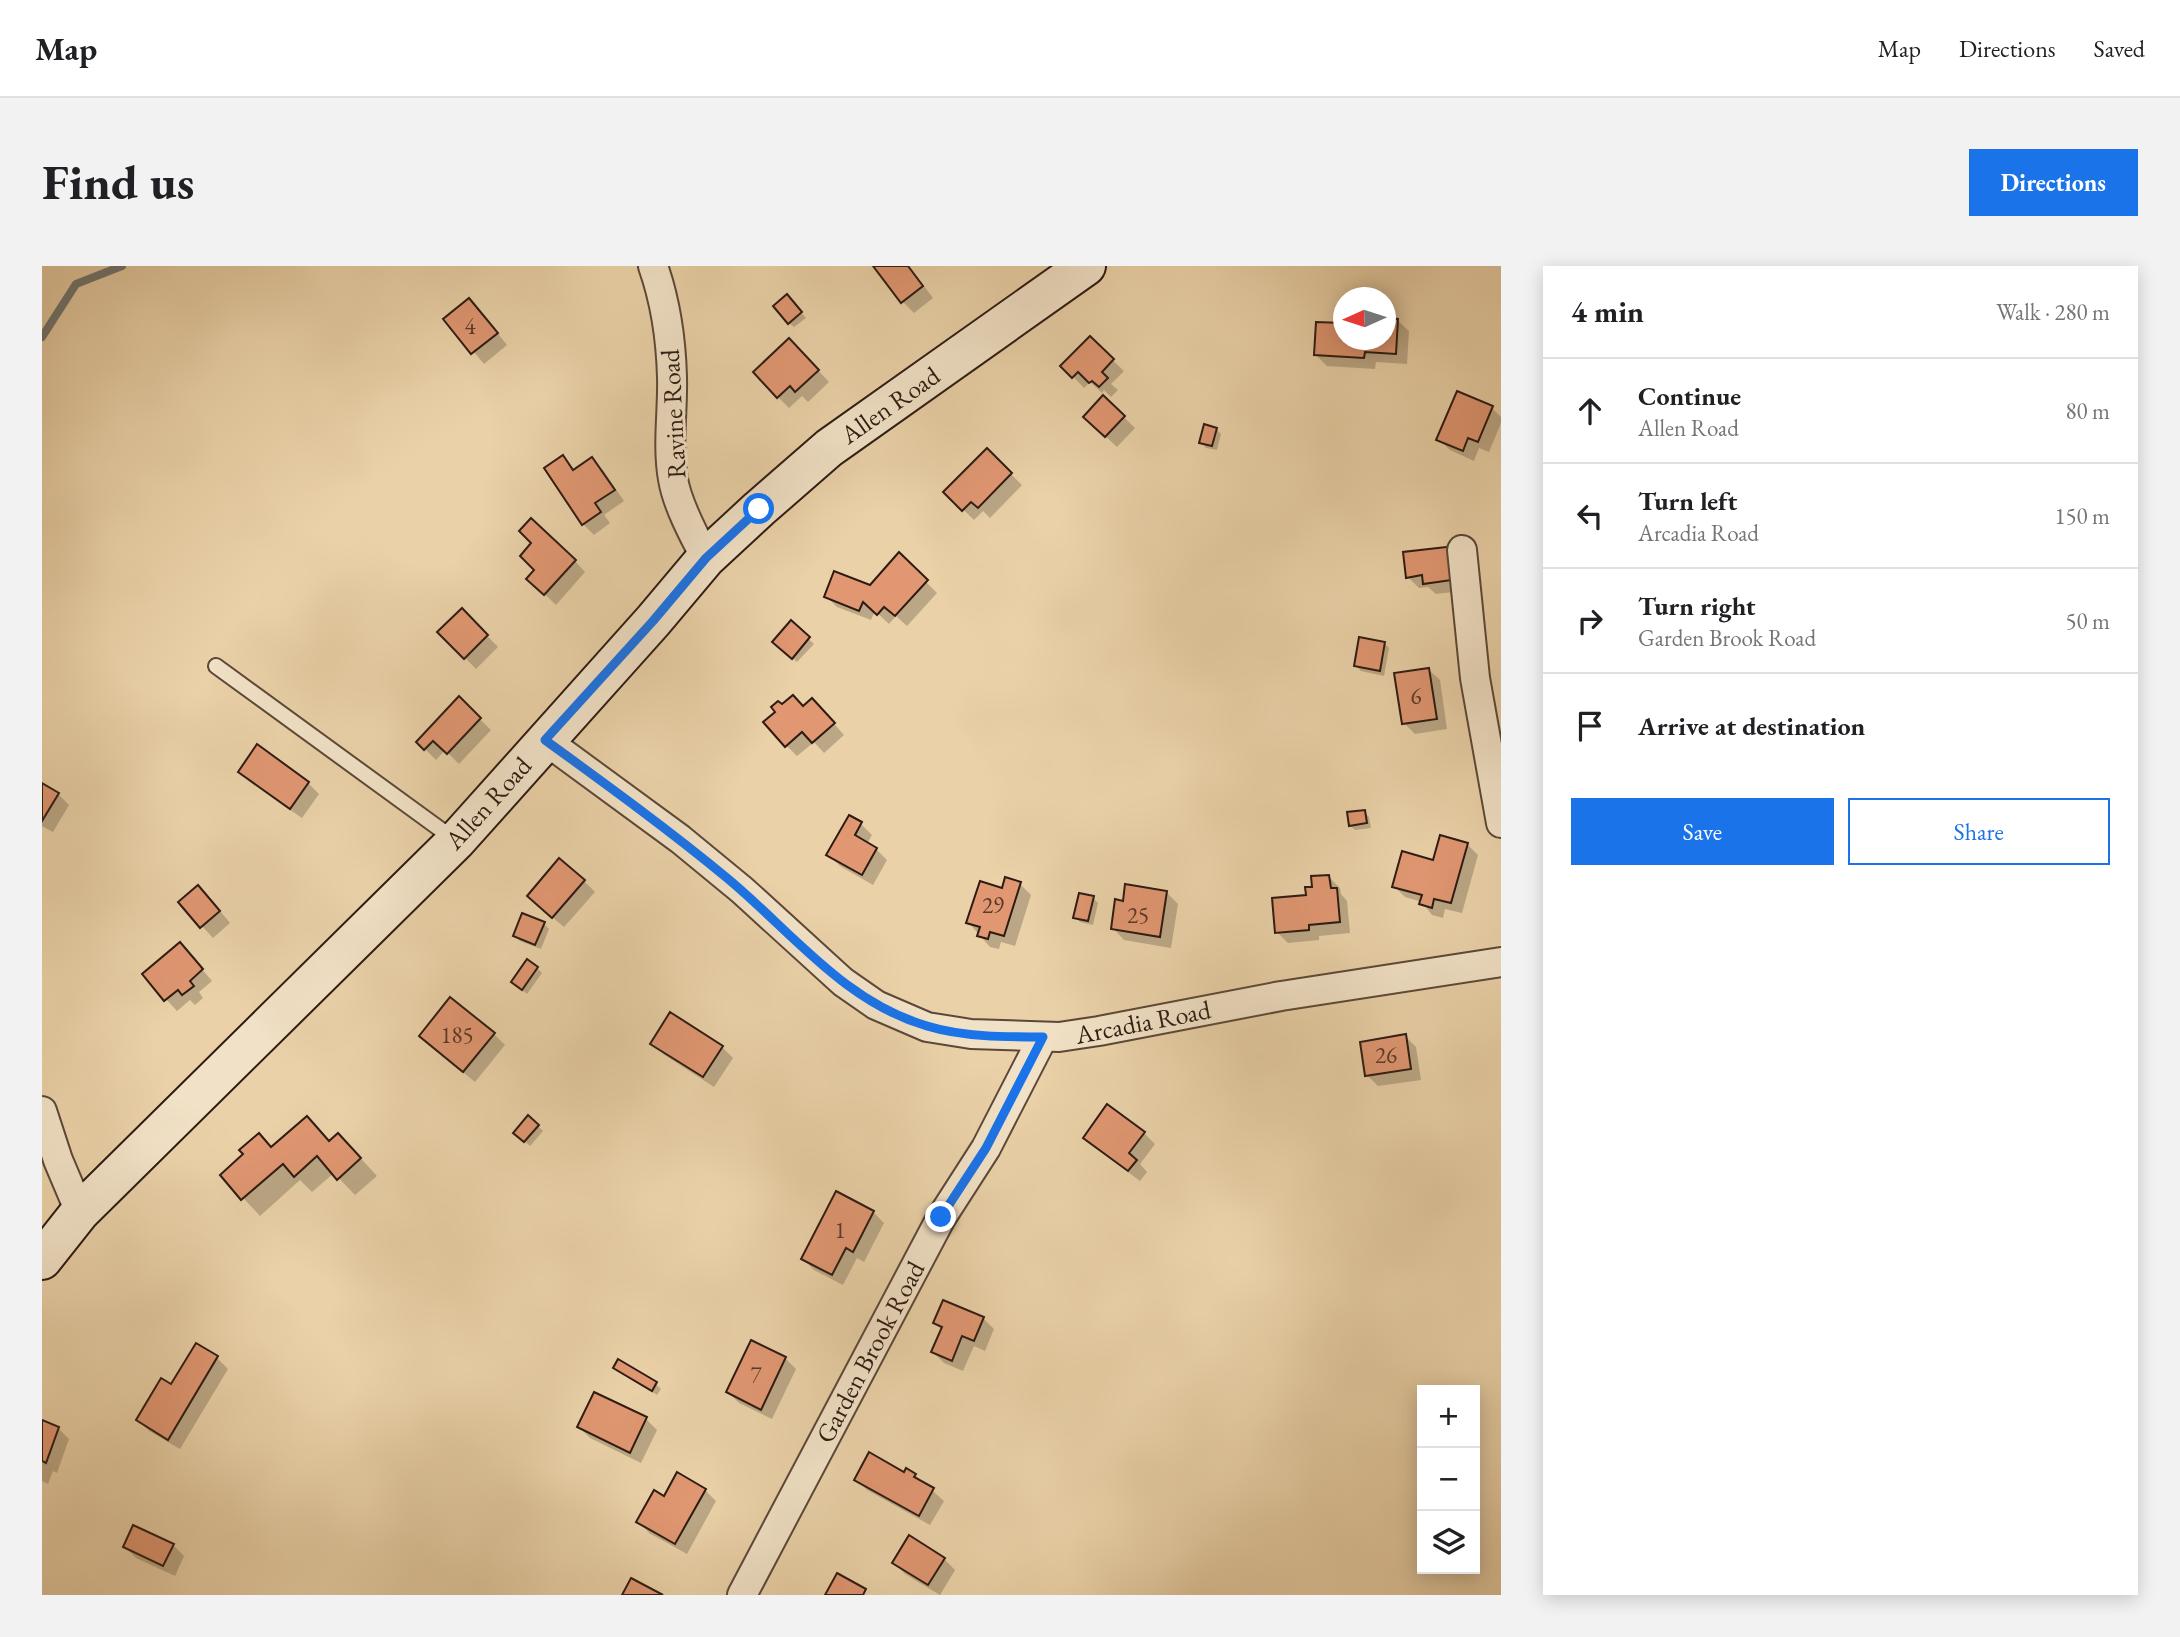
<!DOCTYPE html>
<meta charset="utf-8">
<style>
:root{--surface:#fff;--page:#f2f2f2;--text:#202124;--muted:#757577;--line:#e0e0e0;--accent:#1a73e8}
body{margin:0;font-family:"EB Garamond",serif;background:var(--page);color:var(--text)}
.controls{position:absolute;right:21px;bottom:21px;display:grid;overflow:hidden;border-radius:0px;box-shadow:0 4px 18px #0003}
.controls button{width:63px;height:63px;display:grid;place-items:center;padding:0;border:0;border-bottom:2px solid var(--line);background:var(--surface);color:var(--text);font:35px sans-serif}
.compass{position:absolute;left:1291px;top:21px;width:63px;height:63px;border-radius:50%;background:var(--surface);box-shadow:0 4px 18px #0003;rotate:267deg}
.stop{position:absolute;width:21px;height:21px;margin:-16px;border:5px solid #1a73e8;border-radius:50%;background:#fff}
.stop.end{background:#1a73e8;border-color:#fff;box-shadow:0 2px 7px #0008}
.list{margin:0;padding:0;list-style:none}
h2{display:flex;justify-content:space-between;align-items:center;height:91px;margin:0;padding:0 28px;font-size:30px}
h2 small{font-size:23px;font-weight:400;color:var(--muted)}
.list li{display:grid;grid-template-columns:46px 1fr auto;gap:21px;align-items:center;box-sizing:border-box;height:105px;padding:0 28px;border-top:2px solid var(--line)}
.list b{display:block;font-size:26px;white-space:nowrap}
.list p{margin:0;font-size:23px;white-space:nowrap;color:var(--muted)}
.list em{font-size:23px;font-style:normal;color:var(--muted)}
.actions{display:flex;gap:14px;padding:21px 28px}
.actions a{flex:1;padding:16px 0;border:2px solid var(--accent);border-radius:0px;text-align:center;font-size:24px;color:var(--accent)}
.actions .main{background:var(--accent);color:#fff}
.icon{flex:none;width:38px;height:38px;fill:none;stroke:currentColor;stroke-width:2;stroke-linecap:round;stroke-linejoin:round}
.map{position:relative;flex:none;width:1459px;height:1329px;overflow:hidden;border-radius:0px}
header{display:flex;align-items:center;gap:42px;box-sizing:border-box;height:98px;padding:0 35px;background:var(--surface);border-bottom:2px solid var(--line)}
header strong{font-size:33px}
nav{display:flex;gap:38px;margin-inline-start:auto;font-size:24px}
.intro{display:flex;align-items:center;justify-content:space-between;box-sizing:border-box;height:168px;padding:0 42px}
h1{margin:0;font-size:49px}
.button{padding:18px 32px;border-radius:0px;background:var(--accent);color:#fff;font-size:24px;font-weight:700}
main{display:flex;gap:42px;padding:0 42px}
aside{flex:1;background:var(--surface);border-radius:0px;box-shadow:0 4px 18px #0003}
.map>svg:first-child{display:block}
</style>
<header>
<strong>Map</strong>
<nav><a>Map</a><a>Directions</a><a>Saved</a></nav>
</header>
<div class="intro"><h1>Find us</h1><a class="button">Directions</a></div>
<main>
<div class="map">
<svg width="1459" height="1329" viewBox="0 0 1459 1329">
<rect width="100%" height="100%" fill="#ead1a8"/>
<filter id="stains"><feTurbulence type="fractalNoise" baseFrequency=".00286" numOctaves="4"/><feColorMatrix values="0 0 0 0 .2 0 0 0 0 .09 0 0 0 0 .02 0 0 0 .5 -.17"/></filter>
<radialGradient id="worn" r=".72"><stop offset=".6" stop-color="#630" stop-opacity="0"/><stop offset="1" stop-color="#630" stop-opacity=".3"/></radialGradient>
<g fill="#0003">
<polygon points="834,0 867,0 891,32 872,47 861,36"/>
<polygon points="750,36 764,52 752,61 747,57"/>
<polygon points="438,45 465,79 442,98 404,53"/>
<polygon points="1344,54 1355,54 1367,65 1365,98 1334,96 1333,103 1285,100 1274,89 1302,74 1344,74"/>
<polygon points="1048,72 1082,105 1069,118 1076,124 1069,131 1062,124 1060,127 1048,116 1042,122 1021,100"/>
<polygon points="758,85 787,116 766,136 760,130 747,142 736,131"/>
<polygon points="1061,131 1093,162 1075,181 1043,151"/>
<polygon points="1450,142 1459,151 1459,157 1447,186 1437,182 1432,195 1408,184 1396,173"/>
<polygon points="1174,163 1179,168 1175,184 1164,182 1159,176"/>
<polygon points="945,185 980,219 948,252 941,245 932,254 903,226"/>
<polygon points="521,191 533,204 550,193 561,204 582,235 562,249 568,257 552,269 541,258"/>
<polygon points="1363,288 1428,324 1394,328 1386,321 1377,322 1366,311"/>
<polygon points="857,289 895,327 865,360 854,350 847,358 833,345 829,354 795,341 784,330 829,321"/>
<polygon points="533,295 543,306 514,339 487,313 494,304"/>
<polygon points="420,344 456,381 434,403 398,366"/>
<polygon points="749,357 772,378 755,396 738,381"/>
<polygon points="1342,377 1347,382 1342,410 1319,405 1314,400"/>
<polygon points="1386,403 1398,414 1405,463 1373,468 1362,457"/>
<polygon points="417,433 449,464 417,498 403,484 394,494 376,476"/>
<polygon points="740,441 781,445 802,469 782,487 772,476 755,490 744,479"/>
<polygon points="198,506 266,517 277,528 260,552 209,517"/>
<polygon points="0,519 16,528 27,539 11,566 0,560"/>
<polygon points="1322,546 1327,551 1329,562 1313,564 1308,559"/>
<polygon points="807,551 819,558 830,569 825,578 834,583 845,594 831,619 798,600 787,589"/>
<polygon points="1425,578 1436,589 1420,647 1403,643 1401,652 1390,649 1380,636 1363,631 1352,620"/>
<polygon points="1287,611 1298,622 1299,628 1305,635 1308,667 1277,670 1277,674 1246,677 1235,666 1272,622"/>
<polygon points="542,615 553,626 522,661 498,641"/>
<polygon points="978,618 989,629 973,680 959,676 957,683 948,681 926,656 961,624"/>
<polygon points="1125,627 1136,638 1129,682 1082,674 1071,662"/>
<polygon points="167,632 188,657 171,672 138,636"/>
<polygon points="1051,632 1056,637 1051,659 1038,656 1033,651"/>
<polygon points="502,658 507,663 499,683 478,675 473,670"/>
<polygon points="148,689 170,715 157,726 161,732 153,739 148,734 135,745 102,709"/>
<polygon points="495,702 500,707 485,728 471,716"/>
<polygon points="452,768 463,779 433,816 390,781"/>
<polygon points="1363,770 1374,781 1379,814 1336,820 1325,809"/>
<polygon points="610,777 680,781 691,792 672,821 621,788"/>
<polygon points="496,860 501,865 488,880 478,871"/>
<polygon points="1102,867 1113,878 1098,898 1105,906 1098,915 1054,882 1043,871"/>
<polygon points="288,876 313,886 335,910 313,929 292,907 270,926 258,914 218,950 180,909 230,883"/>
<polygon points="831,946 842,957 822,996 815,992 801,1019 772,1004 761,993"/>
<polygon points="941,1052 952,1063 943,1085 932,1080 921,1105 902,1097 891,1086 900,1064 893,1057"/>
<polygon points="175,1092 186,1103 138,1183 107,1165 96,1154"/>
<polygon points="743,1092 754,1103 730,1153 697,1137 686,1126"/>
<polygon points="573,1101 614,1118 619,1123 615,1129"/>
<polygon points="553,1128 604,1153 615,1164 599,1197 548,1172 537,1161"/>
<polygon points="0,1156 16,1162 27,1173 15,1207 11,1205 6,1218 0,1215"/>
<polygon points="862,1208 873,1209 902,1235 888,1259 825,1224 814,1213"/>
<polygon points="636,1209 663,1224 674,1235 645,1288 607,1267 596,1255 622,1232"/>
<polygon points="131,1279 142,1290 133,1310 94,1292 83,1281"/>
<polygon points="902,1293 913,1304 898,1329 863,1308 852,1297"/>
</g>
<g fill="none" stroke-linecap="round" stroke-linejoin="round">
<polyline stroke="#6f7772" stroke-width="8" points="0,71 34,18 80,0"/>
</g>
<g fill="#e09772" stroke="#2d1b13" stroke-width="2">
<polygon points="831,0 866,0 881,20 859,37"/>
<polygon points="745,28 760,46 746,58 731,40"/>
<polygon points="427,32 456,67 429,88 401,53"/>
<polygon points="1344,52 1356,53 1354,88 1323,86 1322,92 1272,89 1274,56 1302,57 1302,74 1344,74"/>
<polygon points="1048,70 1072,93 1060,106 1066,112 1057,121 1050,115 1047,117 1036,106 1030,112 1018,100"/>
<polygon points="747,72 777,104 753,126 748,120 735,132 711,106"/>
<polygon points="1415,125 1451,140 1436,176 1426,172 1421,185 1394,174"/>
<polygon points="1061,129 1083,150 1063,171 1041,151"/>
<polygon points="1162,158 1175,162 1170,180 1157,177"/>
<polygon points="945,182 970,207 936,242 929,236 920,245 901,226"/>
<polygon points="521,189 531,204 550,191 573,224 553,237 559,246 540,259 502,202"/>
<polygon points="489,252 534,294 502,329 484,313 492,304 478,290 489,277 477,265"/>
<polygon points="1413,280 1417,313 1381,318 1380,309 1364,312 1361,286"/>
<polygon points="857,286 886,314 853,350 842,341 835,349 821,336 817,345 782,331 792,305 828,319"/>
<polygon points="420,342 446,369 422,393 395,366"/>
<polygon points="749,354 768,371 750,393 730,376"/>
<polygon points="1317,371 1343,376 1338,405 1312,400"/>
<polygon points="1387,402 1395,453 1360,458 1352,407"/>
<polygon points="751,429 761,440 770,432 793,457 770,477 760,466 743,481 721,456 733,446 729,441 736,435 740,438"/>
<polygon points="417,430 439,452 405,488 391,475 382,484 374,476"/>
<polygon points="215,478 267,516 248,543 196,506"/>
<polygon points="0,517 17,527 0,555"/>
<polygon points="1323,544 1325,557 1307,560 1305,546"/>
<polygon points="807,549 820,556 813,569 835,582 820,609 784,589"/>
<polygon points="1398,569 1426,577 1409,637 1392,633 1390,642 1377,638 1380,629 1350,621 1360,585 1391,594"/>
<polygon points="517,592 543,614 510,652 485,630"/>
<polygon points="1287,609 1289,622 1295,622 1298,656 1267,659 1267,664 1233,667 1230,632 1264,629 1263,621 1270,621 1269,610"/>
<polygon points="963,611 979,616 962,670 948,666 946,673 935,670 938,661 924,657 938,615 960,622"/>
<polygon points="1083,618 1125,625 1118,671 1069,663 1073,633 1081,635"/>
<polygon points="156,619 178,645 158,662 136,636"/>
<polygon points="1037,627 1052,630 1046,655 1031,652"/>
<polygon points="480,647 503,656 493,679 471,670"/>
<polygon points="138,676 161,703 148,715 152,720 140,729 136,724 122,735 100,708"/>
<polygon points="485,693 496,701 480,724 469,716"/>
<polygon points="408,731 453,767 421,806 377,770"/>
<polygon points="628,746 681,780 661,811 608,778"/>
<polygon points="1364,768 1369,803 1323,810 1318,776"/>
<polygon points="1065,838 1103,866 1087,887 1095,894 1086,905 1041,872"/>
<polygon points="486,849 497,859 482,876 471,867"/>
<polygon points="265,850 287,875 296,867 319,892 295,914 275,890 252,911 241,898 199,934 178,909 201,888 197,884 217,867 229,881"/>
<polygon points="794,925 832,945 811,986 804,982 790,1009 759,993"/>
<polygon points="901,1034 942,1051 932,1075 920,1070 910,1095 889,1086 900,1061 891,1057"/>
<polygon points="709,1074 744,1091 719,1144 684,1126"/>
<polygon points="154,1077 176,1090 126,1174 94,1154 119,1112 129,1118"/>
<polygon points="576,1093 615,1116 610,1125 571,1102"/>
<polygon points="552,1126 605,1151 588,1187 535,1161"/>
<polygon points="0,1154 17,1161 4,1197 0,1195"/>
<polygon points="827,1186 862,1206 864,1202 874,1208 872,1211 892,1222 877,1250 812,1214"/>
<polygon points="635,1206 664,1223 633,1278 594,1256 612,1224 622,1230"/>
<polygon points="91,1259 132,1278 121,1300 81,1281"/>
<polygon points="867,1269 903,1292 886,1319 850,1297"/>
<polygon points="795,1307 824,1323 821,1329 783,1329"/>
<polygon points="589,1312 621,1329 580,1329"/>
</g>
<g fill="none" stroke-linecap="round" stroke-linejoin="round">
<defs>
<polyline id="lane" points="174,400 413,574"/>
<g id="street">
<path d="M611,0C623,34 629,74 630,111C631,145 625,179 631,213C635,238 652,270 664,292"/>
<polyline points="1420,284 1433,412 1459,557"/>
<polyline points="503,474 638,573 700,624 801,716 834,739 885,761 929,768 1017,771 1057,765 1239,730 1459,696"/>
<polyline points="0,845 16,894 38,946"/>
<polyline points="700,1329 899,952 944,882 1001,771"/>
</g>
<polyline id="secondary" points="0,994 38,946 414,575 611,355 664,292 717,243 787,182 1044,0"/>
</defs>
<use href="#lane" stroke="#5c4838" stroke-width="18"/>
<use href="#street" stroke="#5c4838" stroke-width="32"/>
<use href="#secondary" stroke="#2d1b13" stroke-width="42"/>
<use href="#lane" stroke="#f1e1c6" stroke-width="14"/>
<use href="#street" stroke="#f1e1c6" stroke-width="28"/>
<use href="#secondary" stroke="#f1e1c6" stroke-width="38"/>
</g>
<g fill="none" stroke-linecap="round" stroke-linejoin="round">
<path stroke="#1a73e8" stroke-width="9" d="M717,243L664,292L611,355L503,474C565,519 627,564 685,612C749,665 802,736 885,760C921,771 963,771 1001,771L944,882L899,951"/>
</g>
<g text-anchor="middle" stroke-width="6" stroke-linejoin="round" paint-order="stroke">
<g font-size="23" fill="#5a3a2b">
<text x="428" y="68">4</text>
<text x="1374" y="438">6</text>
<text x="951" y="647">29</text>
<text x="1096" y="657">25</text>
<text x="415" y="777">185</text>
<text x="1344" y="797">26</text>
<text x="798" y="972">1</text>
<text x="714" y="1117">7</text>
</g>
<g font-size="26" fill="#2d1b13" stroke="#f1e1c6">
<text transform="translate(848 139) rotate(-35)" y="9">Allen Road</text>
<text transform="translate(631 148) rotate(-93)" y="9">Ravine Road</text>
<text transform="translate(446 537) rotate(-48)" y="9">Allen Road</text>
<text transform="translate(1101 756) rotate(-11)" y="9">Arcadia Road</text>
<text transform="translate(828 1086) rotate(-62)" y="9">Garden Brook Road</text>
</g>
</g>
<rect width="100%" height="100%" filter="url(#stains)"/>
<rect width="100%" height="100%" fill="url(#worn)"/>
</svg>
<div class="controls">
<button>+</button>
<button>−</button>
<button><svg class="icon" aria-label="layers" viewBox="0 0 24 24"><path d="M12 4l9 5-9 5-9-5zM3 14l9 5 9-5"/></svg></button>
</div>
<svg class="compass" viewBox="-18 -18 36 36"><path d="M0-13l5 13h-10z" fill="#e53935"/><path d="M0 13l5-13h-10z" fill="#757577"/></svg>
<div class="stop" style="left:717px;top:243px"></div>
<div class="stop end" style="left:899px;top:951px"></div>
</div>
<aside>
<h2>4 min<small>Walk · 280 m</small></h2>
<ul class="list">
<li><svg class="icon" aria-label="ahead" viewBox="0 0 24 24"><path d="M12 20V5M6 11l6-6 6 6"/></svg><div><b>Continue</b><p>Allen Road</p></div><em>80 m</em></li>
<li><svg class="icon" aria-label="left" viewBox="0 0 24 24"><path d="M17 20v-9H6M10 6l-5 5 5 5"/></svg><div><b>Turn left</b><p>Arcadia Road</p></div><em>150 m</em></li>
<li><svg class="icon" aria-label="right" viewBox="0 0 24 24"><path d="M7 20v-9h11M14 6l5 5-5 5"/></svg><div><b>Turn right</b><p>Garden Brook Road</p></div><em>50 m</em></li>
<li><svg class="icon" aria-label="arrive" viewBox="0 0 24 24"><path d="M6 21V4h12l-3 4 3 4H6"/></svg><div><b>Arrive at destination</b></div></li>
</ul>
<div class="actions"><a class="main">Save</a><a>Share</a></div>
</aside>
</main>
